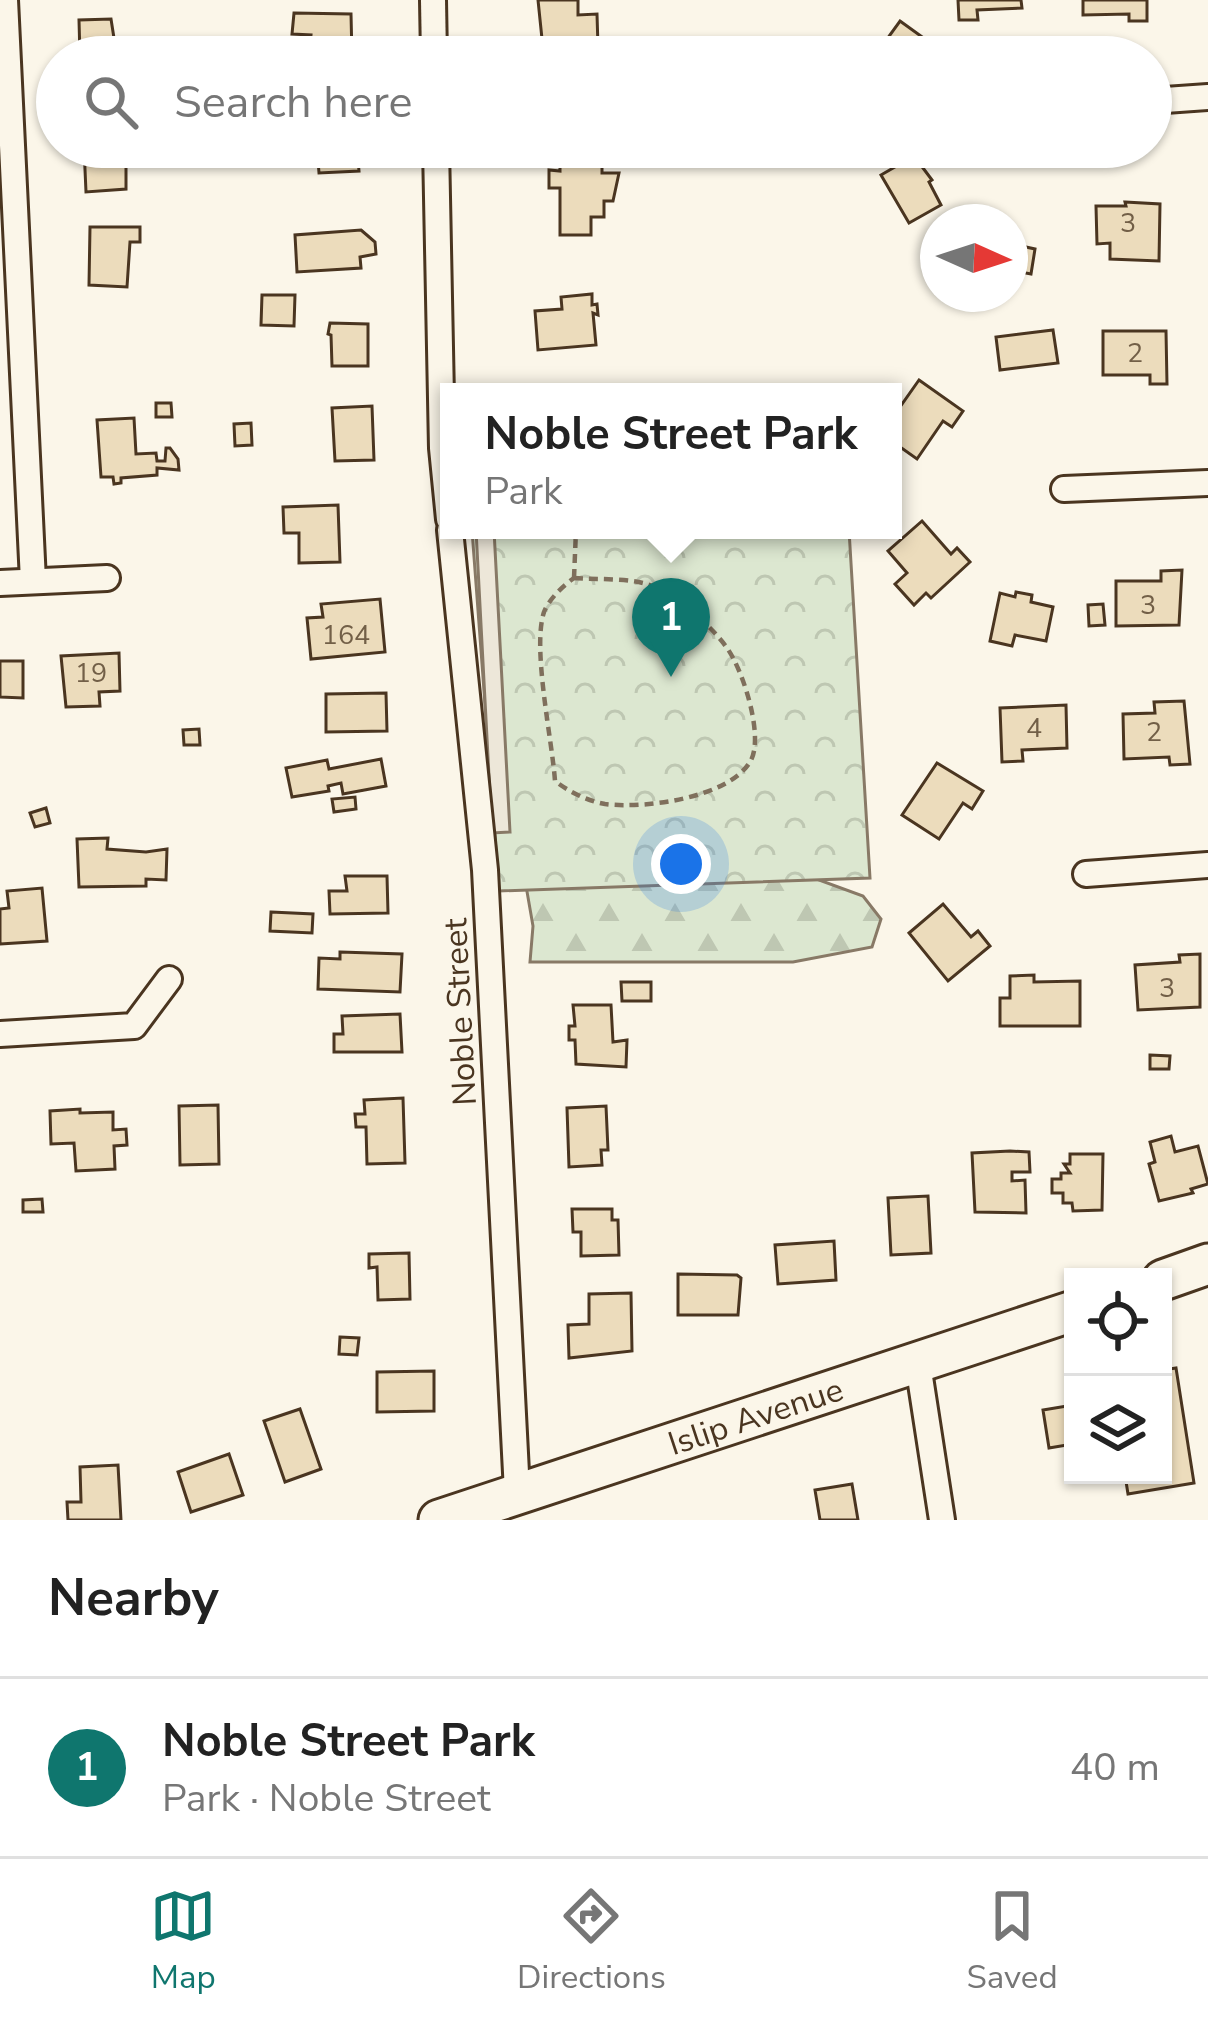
<!DOCTYPE html>
<meta charset="utf-8">
<style>
:root{--surface:#fff;--page:#f2f2f2;--text:#222;--muted:#767676;--line:#e0e0e0;--accent:#0f766e}
body{margin:0;font-family:"Nunito Sans",sans-serif;background:var(--page);color:var(--text)}
.controls{position:absolute;right:36px;bottom:36px;display:grid;overflow:hidden;border-radius:0px;box-shadow:0 3px 9px #0004}
.controls button{width:108px;height:108px;display:grid;place-items:center;padding:0;border:0;border-bottom:3px solid var(--line);background:var(--surface);color:var(--text);font:60px sans-serif}
.compass{position:absolute;left:920px;top:204px;width:108px;height:108px;border-radius:50%;background:var(--surface);box-shadow:0 3px 9px #0004;rotate:93deg}
.you{position:absolute;left:681px;top:864px;width:42px;height:42px;margin:-30px;border:9px solid #fff;border-radius:50%;background:#1a73e8;box-shadow:0 0 0 18px #1a73e833}
.badge{display:grid;place-items:center;width:78px;height:78px;border-radius:50%;background:var(--accent);color:#fff;font-size:39px;font-weight:700}
.pin{position:absolute;translate:-50% -99px;filter:drop-shadow(0 3px 6px #0008)}
.pin::after{content:'';position:absolute;top:63px;width:42px;height:36px;background:inherit;clip-path:polygon(0 0,100% 0,50% 100%)}
.popup{position:absolute;left:440px;top:383px;width:462px;height:156px;box-sizing:border-box;display:grid;place-content:center;border-radius:0px;background:var(--surface);filter:drop-shadow(0 3px 9px #0005);font-size:39px;white-space:nowrap;color:var(--muted)}
.popup b{font-size:45px;color:var(--text)}
.popup::after{content:'';position:absolute;left:50%;top:100%;margin-left:-24px;border:24px solid transparent;border-top-color:var(--surface)}
.list{margin:0;padding:0;list-style:none}
h2{display:flex;justify-content:space-between;align-items:center;height:156px;margin:0;padding:0 48px;font-size:51px}
h2 small{font-size:39px;font-weight:400;color:var(--muted)}
.list li{display:grid;grid-template-columns:78px 1fr auto;gap:36px;align-items:center;box-sizing:border-box;height:180px;padding:0 48px;border-top:3px solid var(--line)}
.list b{display:block;font-size:45px;white-space:nowrap}
.list p{margin:0;font-size:39px;white-space:nowrap;color:var(--muted)}
.list em{font-size:39px;font-style:normal;color:var(--muted)}
.icon{flex:none;width:66px;height:66px;fill:none;stroke:currentColor;stroke-width:2;stroke-linecap:round;stroke-linejoin:round}
.map{position:relative;flex:none;width:1208px;height:1520px;overflow:hidden}
.search{position:absolute;background:var(--surface);box-shadow:0 3px 9px #0004;left:36px;right:36px;top:36px;height:132px;display:flex;align-items:center;gap:30px;box-sizing:border-box;padding:0 42px;border-radius:66px;color:var(--muted);font-size:45px}
.sheet{height:336px;background:var(--surface)}
nav{display:flex;justify-content:space-around;align-items:center;box-sizing:border-box;height:168px;border-top:3px solid var(--line);background:var(--surface);font-size:33px;color:var(--muted)}
nav a{display:grid;justify-items:center;gap:6px}
nav .on{color:var(--accent)}
.map>svg:first-child{display:block}
</style>
<div class="map">
<svg width="1208" height="1520" viewBox="0 0 1208 1520">
<defs>
<pattern id="forest-firs" width="22" height="20" patternUnits="userSpaceOnUse" patternTransform="scale(3)"><rect width="22" height="20" fill="#dce7d0"/><path d="M5 1l3.5 6h-7zM16 11l3.5 6h-7z" fill="#bec7b2"/></pattern>
<pattern id="park-crowns" width="20" height="18" patternUnits="userSpaceOnUse" patternTransform="scale(3)"><rect width="20" height="18" fill="#dce7d0"/><path d="M2 6a3 3 0 1 1 6 0M12 15a3 3 0 1 1 6 0" fill="none" stroke="#bec7b2"/></pattern>
</defs>
<rect width="100%" height="100%" fill="#fbf6e9"/>
<polygon fill="url(#forest-firs)" stroke="#887966" stroke-width="3" points="505,765 863,896 881,919 872,947 793,962 530,962 533,926"/>
<polygon fill="url(#park-crowns)" stroke="#887966" stroke-width="3" points="472,530 849,530 870,878 499,891"/>
<polygon fill="#ede7d9" stroke="#887966" stroke-width="3" points="476,530 494,530 510,832 492,833"/>
<g fill="#ecdcbc" stroke="#4a3520" stroke-width="3">
<polygon points="538,0 578,0 578,15 597,14 598,47 571,48 570,38 542,39"/>
<polygon points="958,0 1021,0 1022,8 977,10 978,20 959,20"/>
<polygon points="1083,0 1147,0 1147,21 1129,21 1129,14 1083,15"/>
<polygon points="294,13 351,14 352,57 309,57 311,35 292,34"/>
<polygon points="111,19 116,51 121,51 121,57 80,57 79,20"/>
<polygon points="900,21 943,52 939,57 874,57"/>
<polygon points="84,147 126,147 126,189 86,192"/>
<polygon points="317,147 357,147 359,171 319,173"/>
<polygon points="560,150 602,150 602,173 619,173 613,201 604,201 604,217 591,217 591,235 560,235 560,188 549,188 549,170 560,171"/>
<polygon points="914,156 932,180 929,182 941,205 909,223 881,175"/>
<polygon points="1125,202 1160,204 1159,261 1110,259 1110,243 1097,244 1096,206 1126,206"/>
<polygon points="90,227 140,227 140,242 130,242 127,287 89,285"/>
<polygon points="361,230 375,242 376,254 360,257 361,268 297,272 295,235"/>
<polygon points="1010,239 1012,244 1035,249 1031,274 1010,270"/>
<polygon points="592,294 592,305 597,304 598,315 593,313 596,345 538,350 535,311 562,309 561,297"/>
<polygon points="262,295 295,295 294,326 261,325"/>
<polygon points="330,323 368,324 368,366 332,366 331,335 328,334"/>
<polygon points="1053,330 1058,363 1000,370 996,337"/>
<polygon points="1103,331 1166,331 1167,384 1150,384 1150,375 1103,375"/>
<polygon points="919,380 963,411 952,427 943,421 917,459 893,442 893,417"/>
<polygon points="610,387 610,392 576,392 576,389"/>
<polygon points="156,403 171,403 172,417 156,417"/>
<polygon points="372,406 374,460 335,461 332,408"/>
<polygon points="134,418 136,454 156,453 157,461 165,461 166,448 170,448 178,459 179,470 157,468 157,475 121,478 121,483 114,484 113,477 101,477 97,420"/>
<polygon points="251,423 252,445 235,446 234,424"/>
<polygon points="338,505 340,562 299,563 299,533 284,533 283,507"/>
<polygon points="922,521 951,554 957,548 970,562 931,598 926,593 914,605 895,584 907,573 888,551"/>
<polygon points="1182,570 1179,625 1116,626 1116,581 1161,581 1161,571"/>
<polygon points="1016,592 1032,595 1031,602 1053,607 1046,641 1015,635 1012,646 990,641 1000,593 1015,597"/>
<polygon points="380,599 385,652 311,659 307,618 323,617 321,604"/>
<polygon points="1103,604 1105,625 1089,626 1088,605"/>
<polygon points="119,653 120,691 99,692 100,706 66,707 61,656"/>
<polygon points="0,661 23,661 23,698 0,697"/>
<polygon points="386,693 387,731 326,732 326,694"/>
<polygon points="1184,701 1190,764 1170,765 1169,757 1124,759 1123,714 1155,713 1154,702"/>
<polygon points="1066,705 1067,748 1022,750 1023,761 1002,762 1000,708"/>
<polygon points="199,729 200,745 184,745 183,730"/>
<polygon points="381,759 386,786 343,794 341,783 328,786 329,791 292,797 286,768 327,760 329,769"/>
<polygon points="937,763 983,791 972,809 963,803 939,839 902,815"/>
<polygon points="355,797 356,809 334,812 332,799"/>
<polygon points="46,808 50,823 35,827 30,813"/>
<polygon points="108,838 107,849 146,852 167,849 166,880 146,879 146,886 79,887 77,839"/>
<polygon points="345,876 387,876 388,913 330,914 329,891 347,891"/>
<polygon points="42,888 47,941 0,944 0,909 9,908 7,891"/>
<polygon points="943,904 971,937 978,931 990,946 948,981 909,933"/>
<polygon points="271,912 313,914 312,933 270,931"/>
<polygon points="340,952 402,954 400,992 318,989 319,958 340,959"/>
<polygon points="1200,954 1200,1007 1138,1010 1135,965 1180,962 1179,955"/>
<polygon points="1034,975 1034,982 1080,981 1080,1026 1000,1026 1000,998 1010,998 1010,976"/>
<polygon points="621,982 651,982 651,1001 622,1001"/>
<polygon points="573,1005 611,1005 613,1042 627,1040 626,1067 576,1064 575,1040 569,1040 569,1026 575,1026"/>
<polygon points="400,1014 402,1052 334,1052 334,1034 343,1034 342,1016"/>
<polygon points="1150,1055 1170,1056 1169,1069 1150,1069"/>
<polygon points="403,1098 405,1163 367,1164 366,1127 356,1127 355,1114 365,1114 364,1100"/>
<polygon points="218,1105 219,1164 180,1165 179,1106"/>
<polygon points="606,1106 608,1150 601,1150 602,1165 569,1167 567,1108"/>
<polygon points="80,1109 80,1113 113,1112 113,1130 126,1129 127,1145 114,1146 115,1169 76,1171 74,1143 51,1144 50,1111"/>
<polygon points="1171,1136 1175,1152 1198,1146 1208,1184 1191,1189 1193,1193 1159,1201 1149,1164 1155,1162 1150,1142"/>
<polygon points="1010,1151 1029,1152 1030,1172 1012,1172 1012,1181 1025,1180 1026,1213 975,1212 972,1153"/>
<polygon points="1070,1154 1103,1154 1102,1210 1073,1211 1072,1203 1063,1203 1063,1193 1052,1193 1052,1179 1061,1179 1061,1173 1070,1173 1064,1164 1070,1164"/>
<polygon points="928,1196 931,1253 891,1255 888,1198"/>
<polygon points="42,1199 43,1212 23,1212 23,1200"/>
<polygon points="572,1209 612,1209 612,1220 618,1220 619,1255 581,1256 581,1232 573,1232"/>
<polygon points="834,1241 836,1280 778,1284 775,1245"/>
<polygon points="409,1253 410,1299 378,1300 377,1267 369,1268 369,1254"/>
<polygon points="678,1274 737,1275 741,1278 738,1315 678,1315"/>
<polygon points="631,1293 632,1351 569,1358 568,1325 589,1324 589,1294"/>
<polygon points="340,1337 359,1338 357,1355 339,1354"/>
<polygon points="1176,1368 1194,1483 1128,1494 1125,1475 1163,1475 1163,1370"/>
<polygon points="434,1371 434,1411 377,1412 377,1372"/>
<polygon points="1073,1405 1073,1444 1049,1448 1043,1410"/>
<polygon points="300,1409 321,1469 285,1482 264,1421"/>
<polygon points="229,1454 243,1495 191,1512 178,1472"/>
<polygon points="118,1465 121,1520 68,1520 67,1502 81,1502 80,1467"/>
<polygon points="852,1484 858,1520 820,1520 815,1490"/>
</g>
<g fill="none" stroke-linecap="round" stroke-linejoin="round">
<defs>
<g id="street">
<polyline points="5,0 33,581"/>
<polyline points="433,0 434,57"/>
<polyline points="1151,101 1208,97"/>
<polyline points="436,147 442,448 449,519"/>
<polyline points="1064,489 1208,483"/>
<polyline points="450,530 485,870 517,1492"/>
<polyline points="0,583 107,578"/>
<polyline points="1086,874 1208,865"/>
<polyline points="0,1034 134,1026 169,979"/>
<polyline points="918,1364 942,1520"/>
</g>
<g id="primary">
<polyline points="1163,1280 1208,1264"/>
<path id="s1" d="M439,1520L1073,1311"/>
</g>
</defs>
<use href="#street" stroke="#4a3520" stroke-width="30"/>
<use href="#primary" stroke="#4a3520" stroke-width="45"/>
<g stroke="#7f6f5c" stroke-width="4.5" stroke-dasharray="9 6" stroke-linecap="butt">
<path d="M574,578C598,580 636,577 657,588C681,601 711,625 727,648C743,670 765,738 750,762C728,798 645,809 605,804C587,801 568,791 555,781C552,739 532,648 544,612C549,599 563,586 574,578Z"/>
<polyline points="574,578 576,530"/>
</g>
<use href="#street" stroke="#fbf6e9" stroke-width="24"/>
<use href="#primary" stroke="#fbf6e9" stroke-width="39"/>
</g>
<g text-anchor="middle" stroke-width="9" stroke-linejoin="round" paint-order="stroke">
<g font-size="27" fill="#725f47">
<text x="1128" y="232">3</text>
<text x="1135" y="362">2</text>
<text x="1148" y="614">3</text>
<text x="346" y="644">164</text>
<text x="91" y="682">19</text>
<text x="1034" y="737">4</text>
<text x="1154" y="741">2</text>
<text x="1167" y="997">3</text>
</g>
<g font-size="33" fill="#4a3520" stroke="#fbf6e9">
<text transform="translate(459 1012) rotate(-93)" y="12">Noble Street</text>
<text dy="12" stroke="none"><textPath href="#s1" startOffset="333">Islip Avenue</textPath></text>
</g>
</g>
</svg>
<div class="controls">
<button><svg class="icon" aria-label="locate" viewBox="0 0 24 24"><circle cx="12" cy="12" r="6"/><path d="M12 2v4M12 18v4M2 12h4M18 12h4"/></svg></button>
<button><svg class="icon" aria-label="layers" viewBox="0 0 24 24"><path d="M12 4l9 5-9 5-9-5zM3 14l9 5 9-5"/></svg></button>
</div>
<svg class="compass" viewBox="-18 -18 36 36"><path d="M0-13l5 13h-10z" fill="#e53935"/><path d="M0 13l5-13h-10z" fill="#767676"/></svg>
<div class="you"></div>
<div class="pin badge" style="left:671px;top:677px">1</div>
<div class="popup"><b>Noble Street Park</b>Park</div>
<div class="search"><svg class="icon" aria-label="search" viewBox="0 0 24 24"><circle cx="10" cy="10" r="6"/><path d="M15 15l6 6"/></svg>Search here</div>
</div>
<section class="sheet">
<h2>Nearby<small></small></h2>
<ul class="list">
<li><span class="badge">1</span><div><b>Noble Street Park</b><p>Park · Noble Street</p></div><em>40 m</em></li>
</ul>
</section>
<nav>
<a class="on"><svg class="icon" aria-label="map" viewBox="0 0 24 24"><path d="M3 6l6-2 6 2 6-2v14l-6 2-6-2-6 2zM9 4v14M15 6v14"/></svg>Map</a>
<a><svg class="icon" aria-label="directions" viewBox="0 0 24 24"><path d="M12 3l9 9-9 9-9-9zM9 14v-3h6M13 9l2 2-2 2"/></svg>Directions</a>
<a><svg class="icon" aria-label="saved" viewBox="0 0 24 24"><path d="M7 4h10v16l-5-4-5 4z"/></svg>Saved</a>
</nav>
